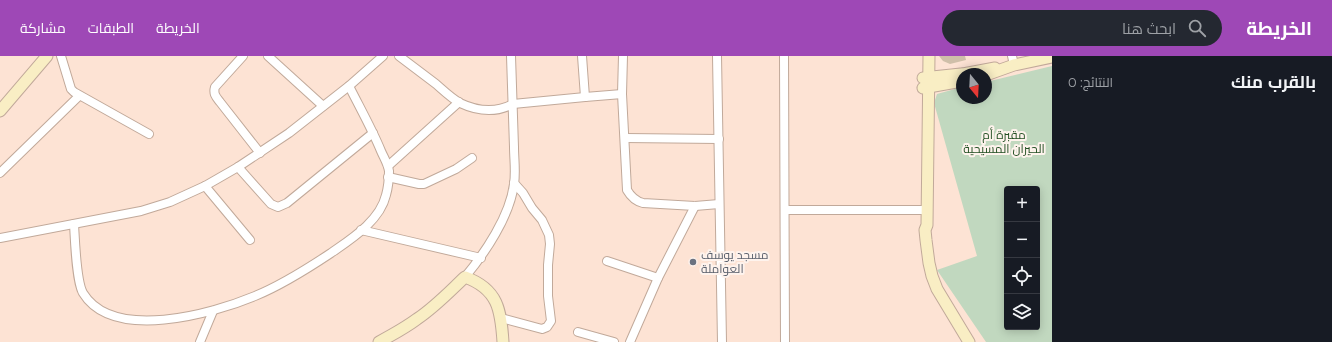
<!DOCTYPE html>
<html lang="ar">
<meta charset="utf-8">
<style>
:root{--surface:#171b24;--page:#242831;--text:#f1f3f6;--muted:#9ea1a6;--line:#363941;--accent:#9e48b6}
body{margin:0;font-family:Montserrat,Cairo,sans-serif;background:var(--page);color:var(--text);direction:rtl}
.controls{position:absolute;right:12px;bottom:12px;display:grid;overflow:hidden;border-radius:4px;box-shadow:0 2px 10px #0003}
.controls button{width:36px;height:36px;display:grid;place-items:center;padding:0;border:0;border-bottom:1px solid var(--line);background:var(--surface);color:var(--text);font:20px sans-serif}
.compass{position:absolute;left:956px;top:12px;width:36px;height:36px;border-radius:50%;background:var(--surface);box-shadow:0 2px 10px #0003;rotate:162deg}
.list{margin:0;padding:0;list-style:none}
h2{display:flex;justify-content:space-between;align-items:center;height:52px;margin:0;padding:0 16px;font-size:17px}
h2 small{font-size:13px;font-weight:400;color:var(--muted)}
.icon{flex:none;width:22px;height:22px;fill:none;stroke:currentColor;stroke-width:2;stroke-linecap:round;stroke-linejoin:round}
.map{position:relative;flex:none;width:1052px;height:286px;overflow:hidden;direction:ltr}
header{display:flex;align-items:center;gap:24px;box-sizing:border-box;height:56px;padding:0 20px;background:var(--accent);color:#fff}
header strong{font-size:19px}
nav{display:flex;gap:22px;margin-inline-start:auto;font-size:14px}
.search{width:280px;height:36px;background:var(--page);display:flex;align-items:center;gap:10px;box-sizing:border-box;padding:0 14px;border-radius:22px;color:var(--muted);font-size:15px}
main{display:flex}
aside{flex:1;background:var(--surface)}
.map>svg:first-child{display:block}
</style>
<header>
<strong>الخريطة</strong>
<div class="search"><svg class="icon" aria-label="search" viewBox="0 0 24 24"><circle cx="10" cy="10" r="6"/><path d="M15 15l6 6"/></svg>ابحث هنا</div>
<nav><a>الخريطة</a><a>الطبقات</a><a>مشاركة</a></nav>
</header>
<main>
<aside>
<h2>بالقرب منك<small>النتائج: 0</small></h2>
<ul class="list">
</ul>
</aside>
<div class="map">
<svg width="1052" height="286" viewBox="0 0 1052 286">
<rect width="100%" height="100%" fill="#fde3d4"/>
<path fill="#c1d8bf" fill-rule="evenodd" d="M1052,10V286H986L937,214L977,200L934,47L937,38L962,31V42H986V26ZM1007,133H1037V271H1007Z"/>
<polygon fill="#cfbfa9" points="939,0 965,0 966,4 950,8 943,5"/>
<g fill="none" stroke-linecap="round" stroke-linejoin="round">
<defs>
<g id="street">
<polyline points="61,0 71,33 74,36 149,78"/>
<path d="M243,0L215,31C213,38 216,41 220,46L260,97"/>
<polyline points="268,0 323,50"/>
<path d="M399,0C411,9 424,19 436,28C443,34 451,42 460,47C477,55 496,57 513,48L585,41L622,38"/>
<polyline points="582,0 585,41"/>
<path d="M623,0L622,38L627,134C631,141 635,145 643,147L695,150L719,148"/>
<polyline points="717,0 722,286"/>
<polyline points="784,0 785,286"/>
<polyline points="1012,0 1014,9"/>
<polyline points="625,82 719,83"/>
<polyline points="388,110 459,46"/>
<polyline points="238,111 271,148 278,151 287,147 373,77"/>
<polyline points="0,117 79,40"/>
<polyline points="388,121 419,128 424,128 456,113 472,102"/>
<polyline points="205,130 250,184"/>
<polyline points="785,154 927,154"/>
<path d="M74,168C75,183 76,225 83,237C113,286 212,258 255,240C282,229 307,213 331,197C351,183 380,165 386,139C388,132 389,123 389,115C388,108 384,102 381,95C372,73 360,52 349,30"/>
<polyline points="361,174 481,202"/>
<polyline points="0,182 141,155 170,146 205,130 238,111 289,77 349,30 383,0"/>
<polyline points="607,205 658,222"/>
<path d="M465,221C485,197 510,160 514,128C516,116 514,103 514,91C513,61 512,31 511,0"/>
<polyline points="501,262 542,273 547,271 551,265 548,240 548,209 550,188 549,179 542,164 532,152 523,137 514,127"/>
<polyline points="578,276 614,286"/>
<polyline points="200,286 213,255"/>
<polyline points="630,286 658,222 695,150"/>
</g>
<g id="secondary">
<polyline points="929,0 927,169 925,174 926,184 929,207 932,220 937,233 969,286"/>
<polyline points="963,18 995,12"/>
<polyline points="986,19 1014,9 1052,1"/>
<polyline points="923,22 961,18"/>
<polyline points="923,32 962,25"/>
<polyline points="0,55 47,0"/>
<path d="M379,286C392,279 405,272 417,263C435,251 449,236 465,221C498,233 501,254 503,286"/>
</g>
</defs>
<use href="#street" stroke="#c1a99a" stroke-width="10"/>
<use href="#secondary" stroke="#c1a99a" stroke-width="13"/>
<use href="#street" stroke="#fff" stroke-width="8"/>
<use href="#secondary" stroke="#f9eec4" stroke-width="11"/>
</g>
<circle fill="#6b7280" stroke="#fef3ed" stroke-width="1.5" cx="693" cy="206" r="4"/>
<g text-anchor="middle" stroke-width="4" stroke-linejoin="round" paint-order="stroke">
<g font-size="12" fill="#224f22" stroke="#fef3ed">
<text x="1004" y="83">مقبرة أم<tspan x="1004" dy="14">الحيران المسيحية</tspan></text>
</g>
<g font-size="12" fill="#5b616d" stroke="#fef3ed" text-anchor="start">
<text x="701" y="203">مسجد يوسف<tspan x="701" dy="14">العواملة</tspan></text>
</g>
</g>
</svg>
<div class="controls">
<button>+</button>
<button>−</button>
<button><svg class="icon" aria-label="locate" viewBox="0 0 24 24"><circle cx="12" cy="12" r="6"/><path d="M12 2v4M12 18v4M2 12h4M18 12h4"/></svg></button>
<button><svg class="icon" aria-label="layers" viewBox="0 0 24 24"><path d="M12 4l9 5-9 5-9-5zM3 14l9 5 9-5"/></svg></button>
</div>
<svg class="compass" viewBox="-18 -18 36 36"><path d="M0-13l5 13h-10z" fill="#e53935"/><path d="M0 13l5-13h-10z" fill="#9ea1a6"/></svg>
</div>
</main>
